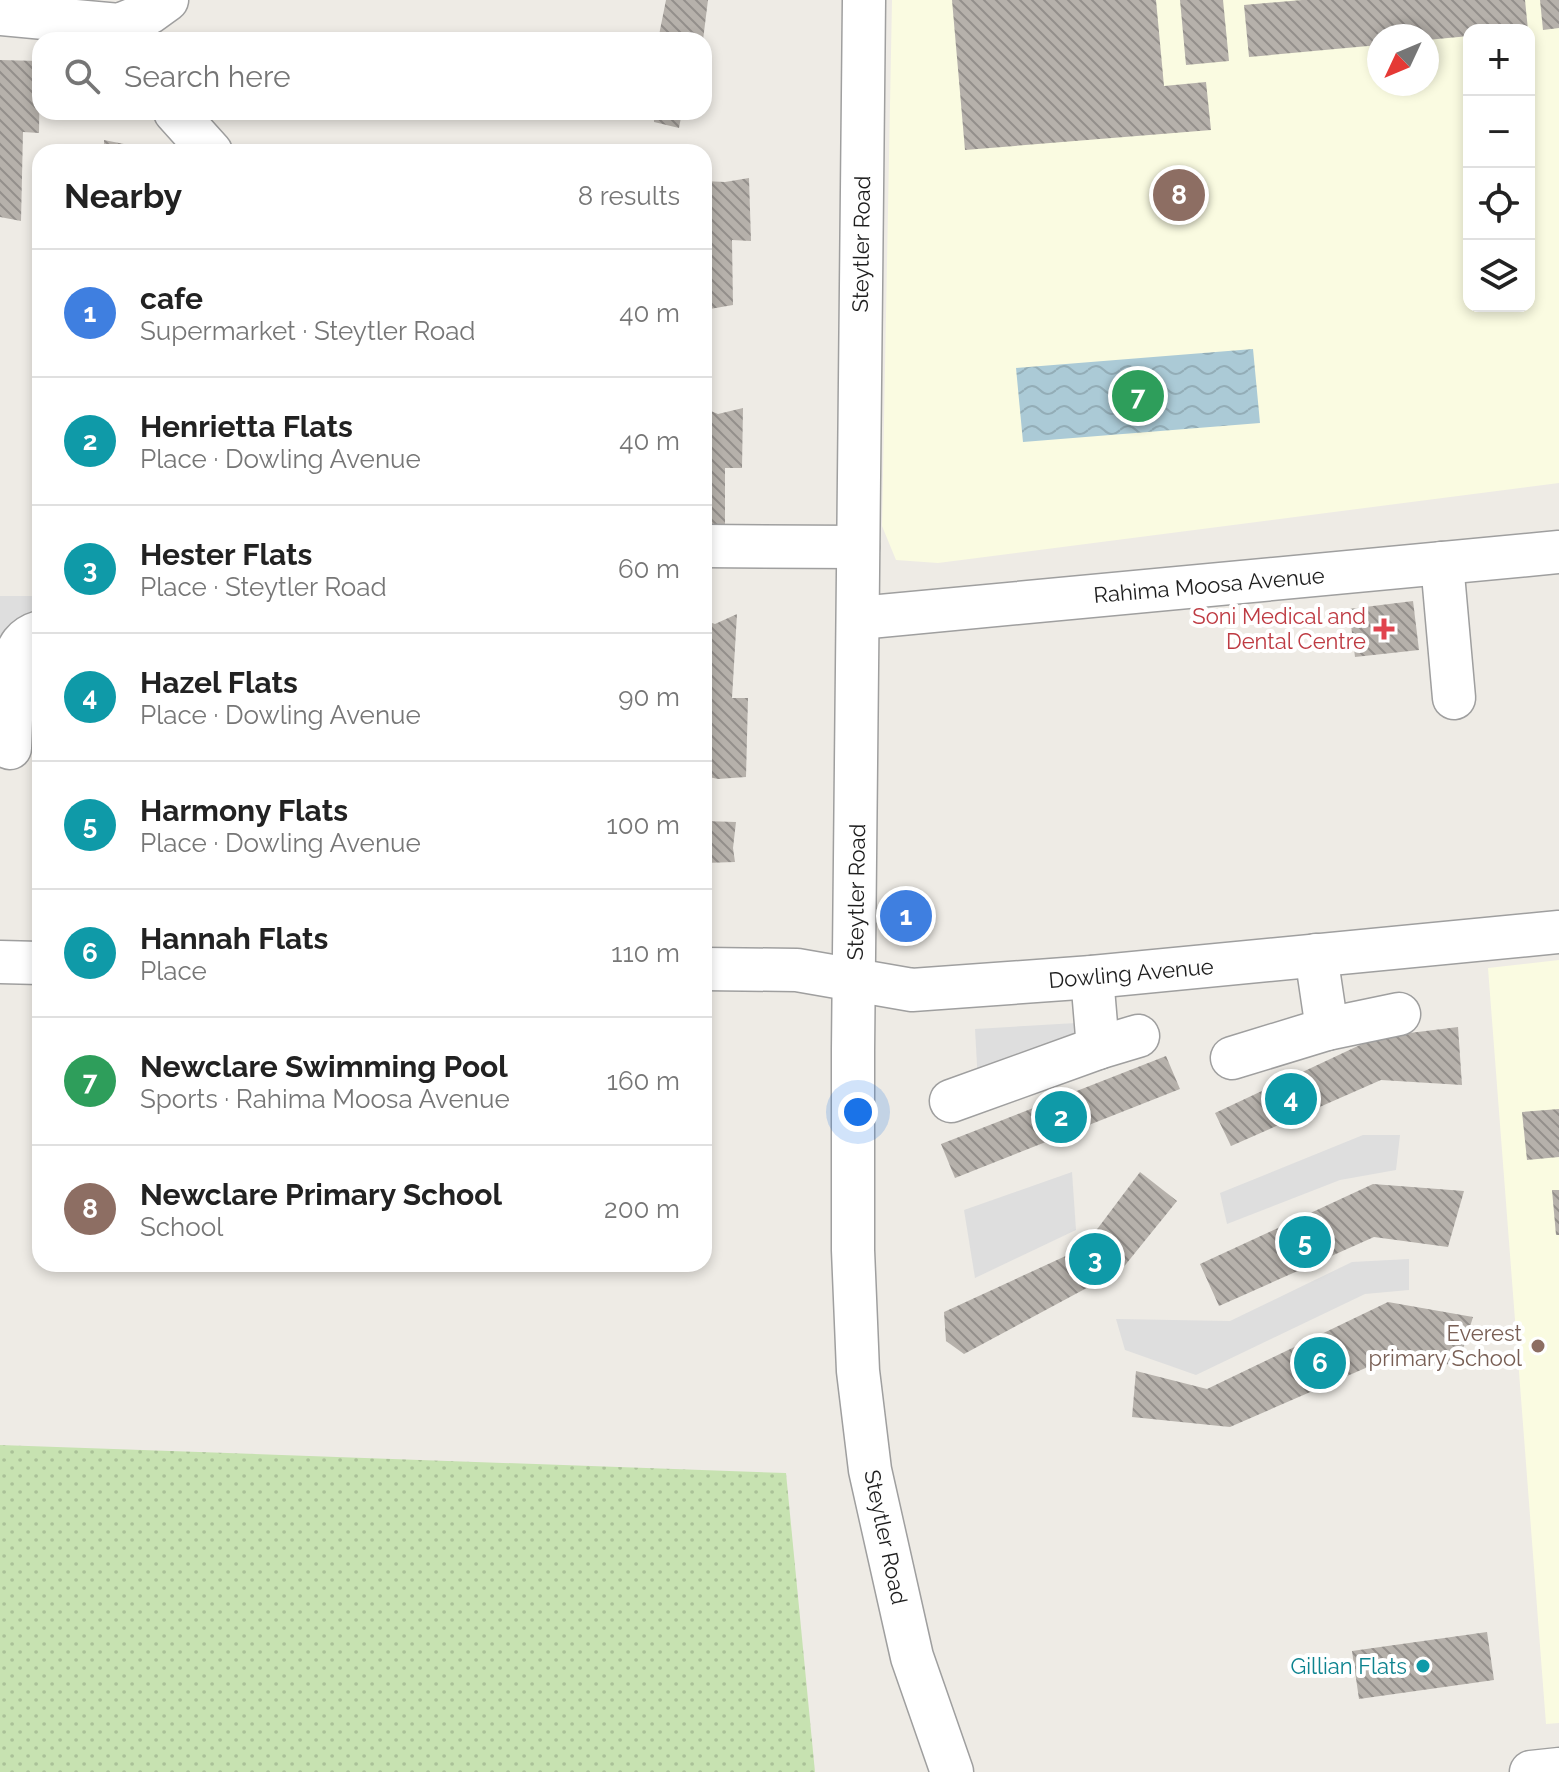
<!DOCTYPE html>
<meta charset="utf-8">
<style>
:root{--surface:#fff;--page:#f2f2f2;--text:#222;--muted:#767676;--line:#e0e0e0;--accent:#b31f18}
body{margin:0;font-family:Raleway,sans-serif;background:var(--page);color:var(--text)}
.controls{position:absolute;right:24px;top:24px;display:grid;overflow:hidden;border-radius:16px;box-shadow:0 4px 12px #0003}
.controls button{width:72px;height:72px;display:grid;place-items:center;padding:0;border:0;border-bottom:2px solid var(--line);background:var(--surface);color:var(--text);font:40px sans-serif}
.compass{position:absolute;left:1367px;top:24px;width:72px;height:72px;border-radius:50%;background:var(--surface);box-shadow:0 4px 12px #0003;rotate:226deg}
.you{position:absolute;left:858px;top:1112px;width:28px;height:28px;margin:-20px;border:6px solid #fff;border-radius:50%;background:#1a73e8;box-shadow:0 0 0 12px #1a73e833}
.badge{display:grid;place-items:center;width:52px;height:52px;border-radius:50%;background:var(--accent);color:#fff;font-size:26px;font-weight:700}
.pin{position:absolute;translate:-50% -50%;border:4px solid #fff;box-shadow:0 2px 8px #0006}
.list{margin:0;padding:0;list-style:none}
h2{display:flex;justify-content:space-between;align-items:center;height:104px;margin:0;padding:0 32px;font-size:34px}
h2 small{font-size:26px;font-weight:400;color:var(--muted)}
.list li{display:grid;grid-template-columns:52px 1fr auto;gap:24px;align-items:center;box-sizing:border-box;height:128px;padding:0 32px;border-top:2px solid var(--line)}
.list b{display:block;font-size:30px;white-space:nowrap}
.list p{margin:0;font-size:26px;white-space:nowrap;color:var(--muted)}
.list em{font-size:26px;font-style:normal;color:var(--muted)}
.icon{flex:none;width:44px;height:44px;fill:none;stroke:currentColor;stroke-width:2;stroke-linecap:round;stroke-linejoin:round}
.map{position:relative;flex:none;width:1559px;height:1772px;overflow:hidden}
.search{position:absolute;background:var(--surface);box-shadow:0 4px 12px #0003;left:32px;top:32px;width:680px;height:88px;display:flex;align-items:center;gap:20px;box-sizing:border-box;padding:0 28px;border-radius:24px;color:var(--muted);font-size:30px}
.panel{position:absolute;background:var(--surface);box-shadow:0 4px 12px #0003;left:32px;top:144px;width:680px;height:1128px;border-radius:24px}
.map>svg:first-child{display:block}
</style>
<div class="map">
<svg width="1559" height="1772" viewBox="0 0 1559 1772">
<defs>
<pattern id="grass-dots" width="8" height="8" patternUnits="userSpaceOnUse" patternTransform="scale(2)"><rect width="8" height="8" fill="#c7e2b1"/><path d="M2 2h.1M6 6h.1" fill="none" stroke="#aac198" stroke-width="1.8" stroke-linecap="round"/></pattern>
<pattern id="water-waves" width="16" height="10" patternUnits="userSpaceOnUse" patternTransform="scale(2)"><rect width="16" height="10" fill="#abcad6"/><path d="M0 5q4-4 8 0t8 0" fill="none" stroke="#93adb7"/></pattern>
<pattern id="building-back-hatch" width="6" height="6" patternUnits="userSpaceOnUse" patternTransform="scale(2)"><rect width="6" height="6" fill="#b6b1ab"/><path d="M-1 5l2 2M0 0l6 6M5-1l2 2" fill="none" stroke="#938f8b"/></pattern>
</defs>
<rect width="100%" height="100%" fill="#eeebe5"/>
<g fill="#fafbe1" fill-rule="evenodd">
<path d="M892,0H1559V483L938,563L896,560L882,526ZM1469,30H1529V306H1469ZM1379,36H1427V84H1379Z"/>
<polygon points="1559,960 1559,1723 1546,1724 1488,968"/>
</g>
<polygon fill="url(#grass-dots)" points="0,1445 786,1473 815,1772 0,1772"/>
<g fill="#dedede">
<polygon points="0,596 40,596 40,741 0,744"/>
<polygon points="1145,1019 978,1083 975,1029"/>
<polygon points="1363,1135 1400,1135 1396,1170 1340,1180 1227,1224 1220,1193"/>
<polygon points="1072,1172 1076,1230 975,1278 964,1210"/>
<polygon points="1409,1259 1409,1290 1365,1294 1196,1375 1125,1350 1116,1319 1230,1321 1352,1262"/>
</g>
<polygon fill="url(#water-waves)" points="1253,349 1260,423 1023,442 1016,368"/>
<g fill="url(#building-back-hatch)">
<polygon points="666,0 708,0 703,40 658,40"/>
<polygon points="952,0 1156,0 1164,86 1206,82 1211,130 965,150"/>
<polygon points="1180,0 1223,0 1229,61 1186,65"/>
<polygon points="1302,0 1525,0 1528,30 1469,30 1469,36 1427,40 1427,36 1379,36 1379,45 1249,57 1244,5"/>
<polygon points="1540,0 1559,0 1559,28 1543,30"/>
<polygon points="0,60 40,61 39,133 23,132 21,221 0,217"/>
<polygon points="654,112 682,112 679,128 654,122"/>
<polygon points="104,140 139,147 139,152 104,152"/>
<polygon points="749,178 751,241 732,240 733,305 704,310 704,251 709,251 704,181 725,182"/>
<polygon points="704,408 718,414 743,408 742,468 725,468 725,535 704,536"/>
<polygon points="1413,601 1419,650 1355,657 1349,609"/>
<polygon points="737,614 732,698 748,698 746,777 718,779 704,776 704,620 715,624"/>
<polygon points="704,821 736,822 733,848 735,862 704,863"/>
<polygon points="1458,1027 1462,1085 1381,1080 1231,1146 1215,1113 1377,1037"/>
<polygon points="1166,1056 1180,1089 955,1178 941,1144"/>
<polygon points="1559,1109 1559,1157 1527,1160 1522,1112"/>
<polygon points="1140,1172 1177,1201 1122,1269 964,1354 946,1341 944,1312 1083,1248"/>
<polygon points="1373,1184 1464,1191 1448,1247 1374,1237 1219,1306 1200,1264"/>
<polygon points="1552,1190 1559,1190 1559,1235 1556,1235"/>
<polygon points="1388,1302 1473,1317 1458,1365 1384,1360 1230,1427 1132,1417 1136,1371 1207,1389"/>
<polygon points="1487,1632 1494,1680 1359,1699 1352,1651"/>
</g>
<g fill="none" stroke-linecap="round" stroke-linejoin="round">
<defs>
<g id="minor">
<polyline points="864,0 853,1050 853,1250 858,1371 870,1470 912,1657 952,1772"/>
<polyline points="0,14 119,25 149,13 167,0"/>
<polyline points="175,112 211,152"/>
<polyline points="704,546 858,547"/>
<polyline points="1442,563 1454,698"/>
<polyline points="859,618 1559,552"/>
<path d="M10,748L13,663C18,647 23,637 40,632"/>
<polyline points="0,962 40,963"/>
<polyline points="704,969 797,970 912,990 1092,977 1559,932"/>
<polyline points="1327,1029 1399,1014"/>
<polyline points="1098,1048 1138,1036"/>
<polyline points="1232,1058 1327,1029 1316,955"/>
<polyline points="951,1101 1098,1048 1092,977"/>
<polyline points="1531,1772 1559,1769"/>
</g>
</defs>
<use href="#minor" stroke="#9f9f9f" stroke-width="45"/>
<use href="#minor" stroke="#fff" stroke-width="42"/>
</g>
<path fill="#e0444e" stroke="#fff" stroke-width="3" d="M1380 617h8v8h8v8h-8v8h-8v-8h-8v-8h8z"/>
<circle fill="#8d6e63" stroke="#fff" stroke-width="3" cx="1538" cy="1346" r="8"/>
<circle fill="#0f9aa8" stroke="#fff" stroke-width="3" cx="1423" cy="1666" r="8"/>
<g text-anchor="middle" stroke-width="8" stroke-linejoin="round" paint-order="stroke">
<g font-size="22" fill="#1e1e1e" stroke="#fff">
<text transform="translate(861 244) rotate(-89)" y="8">Steytler Road</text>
<text transform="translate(1209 585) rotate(-5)" y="8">Rahima Moosa Avenue</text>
<text transform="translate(856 892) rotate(-89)" y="8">Steytler Road</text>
<text transform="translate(1131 973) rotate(-5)" y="8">Dowling Avenue</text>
<text transform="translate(886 1537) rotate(78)" y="8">Steytler Road</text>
</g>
<g font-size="22" fill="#be3a42" stroke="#fff" text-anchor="end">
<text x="1366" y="624">Soni Medical and<tspan x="1366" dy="25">Dental Centre</tspan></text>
</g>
<g font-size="22" fill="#785e54" stroke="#fff" text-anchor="end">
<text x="1522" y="1341">Everest<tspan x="1522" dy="25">primary School</tspan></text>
</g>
<g font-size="22" fill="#0d838f" stroke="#fff" text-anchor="end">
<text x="1407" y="1674">Gillian Flats</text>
</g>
</g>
</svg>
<div class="controls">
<button>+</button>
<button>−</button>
<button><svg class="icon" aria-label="locate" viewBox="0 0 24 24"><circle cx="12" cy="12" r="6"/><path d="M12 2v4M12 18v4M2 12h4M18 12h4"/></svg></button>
<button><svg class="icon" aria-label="layers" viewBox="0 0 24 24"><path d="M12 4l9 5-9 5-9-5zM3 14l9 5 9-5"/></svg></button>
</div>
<svg class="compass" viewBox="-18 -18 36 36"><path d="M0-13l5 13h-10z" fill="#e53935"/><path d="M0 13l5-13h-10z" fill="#767676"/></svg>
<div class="you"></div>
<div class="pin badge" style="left:906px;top:916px;background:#3f7fe0">1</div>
<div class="pin badge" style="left:1061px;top:1117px;background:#0f9aa8">2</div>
<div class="pin badge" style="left:1095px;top:1259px;background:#0f9aa8">3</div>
<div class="pin badge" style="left:1291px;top:1099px;background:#0f9aa8">4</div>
<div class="pin badge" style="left:1305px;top:1242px;background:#0f9aa8">5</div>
<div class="pin badge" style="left:1320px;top:1363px;background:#0f9aa8">6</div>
<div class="pin badge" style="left:1138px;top:396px;background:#2e9e5b">7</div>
<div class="pin badge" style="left:1179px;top:195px;background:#8d6e63">8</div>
<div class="search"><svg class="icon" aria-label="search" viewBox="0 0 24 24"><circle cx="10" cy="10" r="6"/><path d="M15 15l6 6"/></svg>Search here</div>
<section class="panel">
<h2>Nearby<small>8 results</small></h2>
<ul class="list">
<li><span class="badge" style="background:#3f7fe0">1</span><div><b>cafe</b><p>Supermarket · Steytler Road</p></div><em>40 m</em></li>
<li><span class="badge" style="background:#0f9aa8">2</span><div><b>Henrietta Flats</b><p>Place · Dowling Avenue</p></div><em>40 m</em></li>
<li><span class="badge" style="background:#0f9aa8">3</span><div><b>Hester Flats</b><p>Place · Steytler Road</p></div><em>60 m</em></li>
<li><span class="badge" style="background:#0f9aa8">4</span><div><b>Hazel Flats</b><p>Place · Dowling Avenue</p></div><em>90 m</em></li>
<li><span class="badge" style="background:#0f9aa8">5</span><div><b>Harmony Flats</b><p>Place · Dowling Avenue</p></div><em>100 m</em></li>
<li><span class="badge" style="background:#0f9aa8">6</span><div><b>Hannah Flats</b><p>Place</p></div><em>110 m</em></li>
<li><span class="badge" style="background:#2e9e5b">7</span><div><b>Newclare Swimming Pool</b><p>Sports · Rahima Moosa Avenue</p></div><em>160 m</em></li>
<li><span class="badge" style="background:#8d6e63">8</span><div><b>Newclare Primary School</b><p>School</p></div><em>200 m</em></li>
</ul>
</section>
</div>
